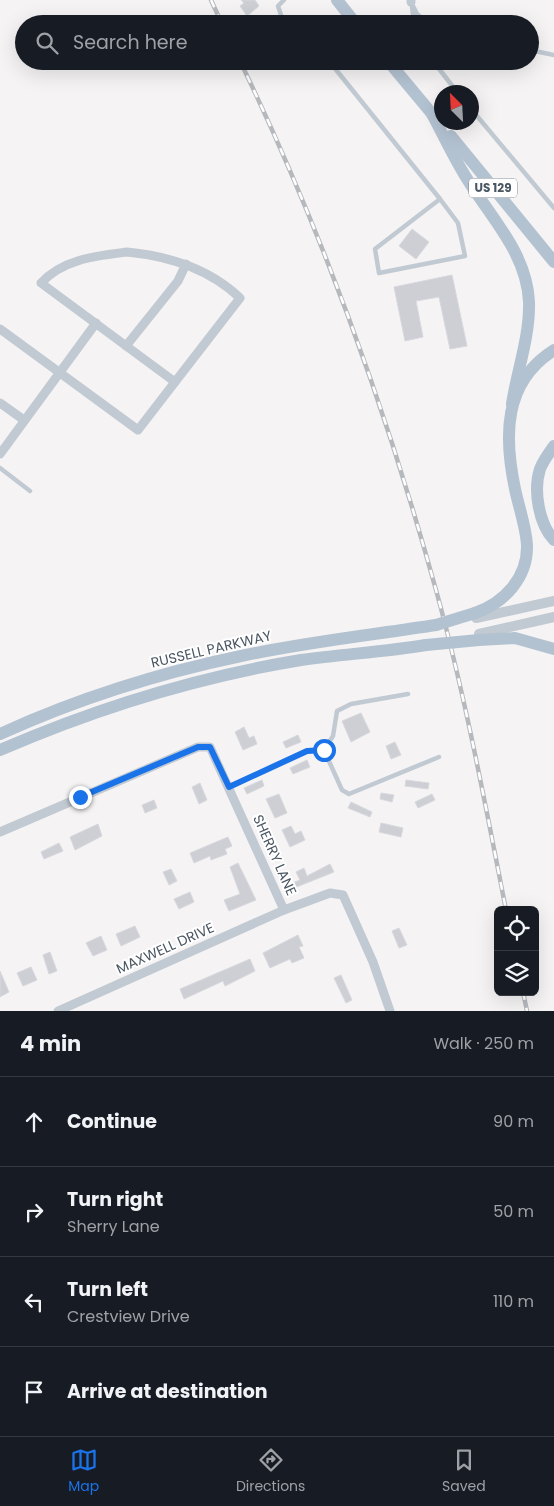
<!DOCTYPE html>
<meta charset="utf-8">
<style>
:root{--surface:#171b24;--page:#20242c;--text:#f1f3f6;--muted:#9ea1a6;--line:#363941;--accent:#1a73e8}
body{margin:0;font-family:Poppins,sans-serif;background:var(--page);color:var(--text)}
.controls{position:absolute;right:15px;bottom:15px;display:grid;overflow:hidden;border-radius:8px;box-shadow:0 5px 20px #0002}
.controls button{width:45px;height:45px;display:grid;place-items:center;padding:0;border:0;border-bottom:1px solid var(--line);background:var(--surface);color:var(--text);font:25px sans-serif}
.compass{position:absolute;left:434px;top:85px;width:45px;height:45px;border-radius:50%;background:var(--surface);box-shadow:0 5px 20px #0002;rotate:336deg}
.stop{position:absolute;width:15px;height:15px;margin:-11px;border:4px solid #1a73e8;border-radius:50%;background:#fff}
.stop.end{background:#1a73e8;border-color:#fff;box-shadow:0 1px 5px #0008}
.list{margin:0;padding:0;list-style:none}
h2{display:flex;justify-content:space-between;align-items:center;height:65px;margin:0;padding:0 20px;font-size:21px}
h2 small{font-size:16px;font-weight:400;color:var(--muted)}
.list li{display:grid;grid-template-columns:32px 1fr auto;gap:15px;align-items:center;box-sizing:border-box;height:90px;padding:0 20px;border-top:1px solid var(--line)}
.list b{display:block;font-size:19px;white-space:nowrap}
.list p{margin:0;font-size:16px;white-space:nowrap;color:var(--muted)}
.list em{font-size:16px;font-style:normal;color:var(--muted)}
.icon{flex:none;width:28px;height:28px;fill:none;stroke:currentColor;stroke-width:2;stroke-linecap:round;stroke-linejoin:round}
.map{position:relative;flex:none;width:554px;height:1011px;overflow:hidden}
.search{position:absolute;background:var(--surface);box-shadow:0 5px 20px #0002;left:15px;right:15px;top:15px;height:55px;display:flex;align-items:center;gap:12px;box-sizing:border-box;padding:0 18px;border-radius:28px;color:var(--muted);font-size:19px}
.sheet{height:425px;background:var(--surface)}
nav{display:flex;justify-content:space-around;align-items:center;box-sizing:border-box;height:70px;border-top:1px solid var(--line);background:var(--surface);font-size:14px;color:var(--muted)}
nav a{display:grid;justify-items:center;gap:2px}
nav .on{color:var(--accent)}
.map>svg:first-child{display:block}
</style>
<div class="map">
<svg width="554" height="1011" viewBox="0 0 554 1011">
<rect width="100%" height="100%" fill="#f5f3f3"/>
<g fill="#cdcfd5" stroke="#d7d9de">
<polygon points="241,0 255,0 259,6 247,16 240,6 244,3"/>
<polygon points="412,229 429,242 416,259 399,246"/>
<polygon points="452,275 467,346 450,349 439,297 416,301 423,337 405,341 394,287"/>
<polygon points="361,713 370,732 351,742 342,721"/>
<polygon points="244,727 249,738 254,736 257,744 243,750 235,732"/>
<polygon points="298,735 301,742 286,748 283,742"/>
<polygon points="395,742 401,755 391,759 386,746"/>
<polygon points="307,760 310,767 293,774 290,768"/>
<polygon points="262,780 264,786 247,794 244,788"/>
<polygon points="406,780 429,783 428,789 405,786"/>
<polygon points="200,783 207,800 199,804 192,787"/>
<polygon points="381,793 394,795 392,802 380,799"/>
<polygon points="279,794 287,813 275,818 266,799"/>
<polygon points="432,794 435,800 418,808 415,802"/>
<polygon points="154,800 157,808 145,813 142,805"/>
<polygon points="351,802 372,812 370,817 348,808"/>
<polygon points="381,823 403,828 401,837 379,832"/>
<polygon points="98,824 102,836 75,850 70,837"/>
<polygon points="291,826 295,834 301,831 305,840 290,847 282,830"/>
<polygon points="228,837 232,846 225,849 227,854 211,860 210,856 194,863 190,853"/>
<polygon points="59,843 63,851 44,859 41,852"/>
<polygon points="238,863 256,900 229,911 224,900 240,894 230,867"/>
<polygon points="330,864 334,872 294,888 292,883 300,880 296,872 304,868 307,876"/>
<polygon points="171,869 177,881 169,885 163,872"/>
<polygon points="190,892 194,902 179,909 174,899"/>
<polygon points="135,926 140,937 121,946 116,934"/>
<polygon points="399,928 407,945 399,948 392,931"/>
<polygon points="298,935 303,946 299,947 304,958 292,963 290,959 270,968 263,953"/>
<polygon points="101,936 107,950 93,956 86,943"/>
<polygon points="50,952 57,971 49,974 43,955"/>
<polygon points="250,959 255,971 225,986 223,981 184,999 180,989"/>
<polygon points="31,967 37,980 23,986 17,973"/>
<polygon points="0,971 9,992 0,997"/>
<polygon points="341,975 352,1000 346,1003 334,978"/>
</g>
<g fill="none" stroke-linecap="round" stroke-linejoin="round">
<g stroke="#c1cad2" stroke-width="4.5">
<polyline points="411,2 417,14 429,24"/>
<polyline points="412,6 414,24"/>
<polyline points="284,24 278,6 284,0"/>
<polyline points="530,50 554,55"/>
<polyline points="329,61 440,199"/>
<polyline points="433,61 457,92"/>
<polyline points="472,110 554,208"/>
<polygon points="440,199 458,223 465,256 379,273 375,249"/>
<polyline points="0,468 30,491"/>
<polyline points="324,750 342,790 349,794 439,757"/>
<polyline points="229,787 307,751 324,750 333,736 337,711 351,704 408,694"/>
</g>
<g stroke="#c1cad2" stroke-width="9">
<polyline points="411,0 411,2"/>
<path d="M127,252C168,256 210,269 240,298L175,382L41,283C63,259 96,256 127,252Z"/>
<polyline points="0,329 138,430 175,382"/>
<polyline points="126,346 178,281 186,264"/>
<polyline points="0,403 24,420"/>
<polyline points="0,454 96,323"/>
<polyline points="0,832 198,747 210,747 284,910"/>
<polyline points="58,1011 284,910 330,893 343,895 373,962 390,1011"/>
</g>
<g stroke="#c1cad2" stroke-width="10">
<polyline points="476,618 554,601"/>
<polyline points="479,634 554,617"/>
</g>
<g stroke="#b3c2d1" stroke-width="12">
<polyline points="337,0 356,24"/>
<polyline points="388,61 438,121"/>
<path d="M432,114C445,138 456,163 471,185C495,222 527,256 529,302C530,336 517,371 512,404"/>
<polyline points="451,136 554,262"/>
<path d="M554,446C549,453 543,461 540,469C533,491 539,524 554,540"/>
<path d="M475,613C504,603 528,578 527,545C526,527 519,508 515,489C504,437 503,382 554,350"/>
<polyline points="479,640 515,638 554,649"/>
<path d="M0,734C77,699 159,673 241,656C306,642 371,635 436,625"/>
<path d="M0,750C97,708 197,677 301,660C343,654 384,652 426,645"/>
</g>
<defs>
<g id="rail">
<polyline points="211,0 222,24"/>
<path d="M240,61C322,231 386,409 436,590C465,695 485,803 506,910"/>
<polyline points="523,992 527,1011"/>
</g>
</defs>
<use href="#rail" stroke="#b5b8bd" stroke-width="4.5"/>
<use href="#rail" stroke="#fff" stroke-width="2.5" stroke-dasharray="8" stroke-linecap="butt"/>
<g stroke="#b3c2d1" stroke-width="12">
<polyline points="436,625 475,613"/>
<polyline points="426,645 479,640"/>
</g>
</g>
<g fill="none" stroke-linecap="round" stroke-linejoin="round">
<polyline stroke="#1a73e8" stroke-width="6" points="80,797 198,747 210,747 229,787 307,751 324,750"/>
</g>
<g text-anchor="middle" stroke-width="4" stroke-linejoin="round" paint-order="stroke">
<rect fill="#fff" stroke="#808990" stroke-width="1" x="469" y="178.5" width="48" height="19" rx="4"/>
<g font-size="12" font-weight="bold" fill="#4a5661">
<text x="493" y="192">US 129</text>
</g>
<g font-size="14" fill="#4a5661" stroke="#fff">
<text transform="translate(211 649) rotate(-13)" y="5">RUSSELL PARKWAY</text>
<text transform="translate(275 855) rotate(66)" y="5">SHERRY LANE</text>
<text transform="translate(165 948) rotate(-24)" y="5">MAXWELL DRIVE</text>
</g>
</g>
</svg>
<div class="controls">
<button><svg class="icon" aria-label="locate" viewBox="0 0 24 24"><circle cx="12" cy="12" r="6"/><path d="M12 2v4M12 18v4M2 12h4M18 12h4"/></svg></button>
<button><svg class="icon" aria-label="layers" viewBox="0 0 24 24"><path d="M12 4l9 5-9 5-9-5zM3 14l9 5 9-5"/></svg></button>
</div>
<svg class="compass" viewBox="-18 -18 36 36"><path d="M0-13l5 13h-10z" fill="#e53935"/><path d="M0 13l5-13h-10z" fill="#9ea1a6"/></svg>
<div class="stop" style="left:324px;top:750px"></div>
<div class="stop end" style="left:80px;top:797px"></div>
<div class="search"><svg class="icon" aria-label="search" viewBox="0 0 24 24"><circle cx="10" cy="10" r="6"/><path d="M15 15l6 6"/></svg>Search here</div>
</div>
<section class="sheet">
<h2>4 min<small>Walk · 250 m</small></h2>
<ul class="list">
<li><svg class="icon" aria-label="ahead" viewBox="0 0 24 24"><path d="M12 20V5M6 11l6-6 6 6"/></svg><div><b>Continue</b></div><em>90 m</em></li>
<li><svg class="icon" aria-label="right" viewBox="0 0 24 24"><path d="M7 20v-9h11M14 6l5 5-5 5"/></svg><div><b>Turn right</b><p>Sherry Lane</p></div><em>50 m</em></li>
<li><svg class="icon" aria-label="left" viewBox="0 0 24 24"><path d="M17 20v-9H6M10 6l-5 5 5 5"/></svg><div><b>Turn left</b><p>Crestview Drive</p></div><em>110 m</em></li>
<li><svg class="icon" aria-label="arrive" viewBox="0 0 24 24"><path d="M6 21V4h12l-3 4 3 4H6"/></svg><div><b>Arrive at destination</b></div></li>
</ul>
</section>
<nav>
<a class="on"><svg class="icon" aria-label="map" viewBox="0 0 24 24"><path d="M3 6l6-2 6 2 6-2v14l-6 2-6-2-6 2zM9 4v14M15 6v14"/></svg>Map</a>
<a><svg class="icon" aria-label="directions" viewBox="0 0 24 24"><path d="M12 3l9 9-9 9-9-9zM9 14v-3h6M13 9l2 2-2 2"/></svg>Directions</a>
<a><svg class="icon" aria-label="saved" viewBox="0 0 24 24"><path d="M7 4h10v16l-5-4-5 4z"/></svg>Saved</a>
</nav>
